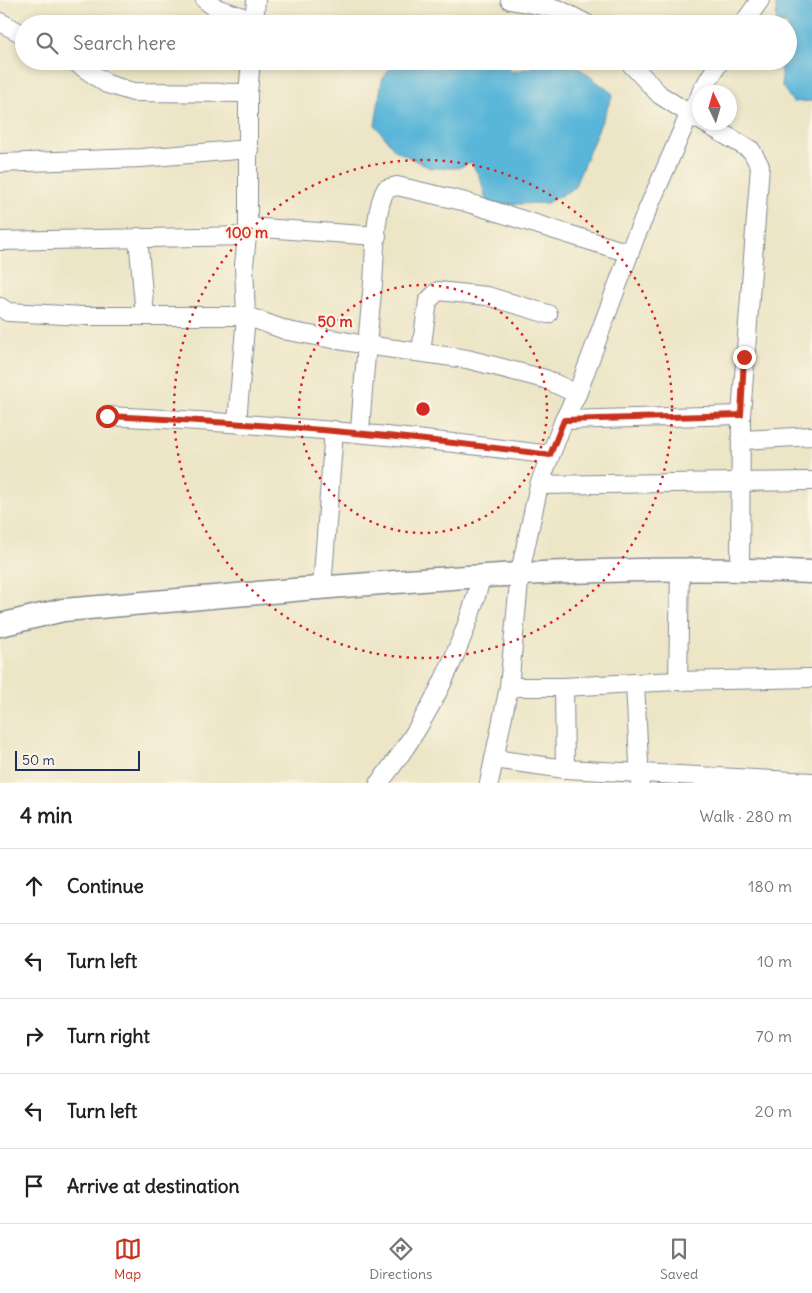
<!DOCTYPE html>
<meta charset="utf-8">
<style>
:root{--surface:#fff;--page:#f2f2f2;--text:#202124;--muted:#757577;--line:#e0e0e0;--accent:#c8321e}
body{margin:0;font-family:Delius,sans-serif;background:var(--page);color:var(--text)}
.compass{position:absolute;left:692px;top:85px;width:45px;height:45px;border-radius:50%;background:var(--surface);box-shadow:0 2px 8px #0003;rotate:355deg}
.scale{position:absolute;left:15px;bottom:12px;width:125px;box-sizing:border-box;padding-left:5px;border:2px solid #1b2f5e;border-top:0;font-size:14px;line-height:18px;white-space:nowrap;color:#1b2f5e;-webkit-text-stroke:4px #fcf5e5;paint-order:stroke}
.stop{position:absolute;width:15px;height:15px;margin:-11px;border:4px solid #c8321e;border-radius:50%;background:#fff}
.stop.end{background:#c8321e;border-color:#fff;box-shadow:0 1px 5px #0008}
.list{margin:0;padding:0;list-style:none}
h2{display:flex;justify-content:space-between;align-items:center;height:65px;margin:0;padding:0 20px;font-size:21px}
h2 small{font-size:16px;font-weight:400;color:var(--muted)}
.list li{display:grid;grid-template-columns:32px 1fr auto;gap:15px;align-items:center;box-sizing:border-box;height:75px;padding:0 20px;border-top:1px solid var(--line)}
.list b{display:block;font-size:19px;white-space:nowrap}
.list em{font-size:16px;font-style:normal;color:var(--muted)}
.icon{flex:none;width:28px;height:28px;fill:none;stroke:currentColor;stroke-width:2;stroke-linecap:round;stroke-linejoin:round}
.map{position:relative;flex:none;width:812px;height:783px;overflow:hidden}
.search{position:absolute;background:var(--surface);box-shadow:0 2px 8px #0003;left:15px;right:15px;top:15px;height:55px;display:flex;align-items:center;gap:12px;box-sizing:border-box;padding:0 18px;border-radius:28px;color:var(--muted);font-size:19px}
.sheet{height:440px;background:var(--surface)}
nav{display:flex;justify-content:space-around;align-items:center;box-sizing:border-box;height:70px;border-top:1px solid var(--line);background:var(--surface);font-size:14px;color:var(--muted)}
nav a{display:grid;justify-items:center;gap:2px}
nav .on{color:var(--accent)}
.map>svg:first-child{display:block}
</style>
<div class="map">
<svg width="812" height="783" viewBox="0 0 812 783">
<rect width="100%" height="100%" fill="#fcf5e5"/>
<filter id="ink" filterUnits="userSpaceOnUse"><feTurbulence type="fractalNoise" baseFrequency=".02" numOctaves="2"/><feDisplacementMap in="SourceGraphic" scale="10" xChannelSelector="R" yChannelSelector="G"/><feConvolveMatrix kernelMatrix="1 2 1 2 8 2 1 2 1" color-interpolation-filters="sRGB"/></filter>
<filter id="wash" filterUnits="userSpaceOnUse"><feTurbulence type="fractalNoise" baseFrequency=".0096" numOctaves="4" result="noise"/><feDisplacementMap in="SourceGraphic" scale="20" xChannelSelector="R" yChannelSelector="G"/><feGaussianBlur stdDeviation="1.12" result="paint"/><feColorMatrix in="noise" values="0 0 0 0 0 0 0 0 0 0 0 0 0 0 0 0 0 1.4 0 .05"/><feComposite in="paint" operator="in"/></filter>
<g filter="url(#wash)">
<rect width="100%" height="100%" fill="#ece5c6"/>
<g fill="#5ab6d8" stroke="#3a729b">
<polygon points="778,0 812,0 812,101 793,102 782,86 780,61 788,61 788,24 777,24 776,5"/>
<polygon points="395,61 503,61 512,72 530,68 541,61 549,61 579,68 613,94 574,188 547,203 487,205 481,180 471,162 458,168 430,168 395,150 375,125 382,80"/>
</g>
</g>
<g filter="url(#ink)">
<g fill="none" stroke-linecap="round" stroke-linejoin="round">
<defs>
<g id="minor">
<polyline points="205,0 216,8 255,21"/>
<polyline points="510,0 558,9 587,24"/>
<polyline points="0,22 24,35"/>
<polyline points="254,24 256,0"/>
<polyline points="743,24 760,0"/>
<polyline points="74,61 107,84 133,92 248,93"/>
<polyline points="628,61 660,95 699,120"/>
<polyline points="701,92 720,61"/>
<polyline points="703,122 751,150 760,166 741,415 740,569"/>
<polyline points="0,163 141,158 249,149"/>
<polyline points="248,227 377,236"/>
<polyline points="138,237 145,316"/>
<polyline points="0,241 248,236"/>
<polyline points="0,307 8,312 83,316 246,316 288,331 366,345 467,359 545,379 577,394"/>
<polyline points="421,351 428,301 438,291 487,296 548,314"/>
<path d="M107,416C255,423 402,435 550,455"/>
<polyline points="564,420 741,415"/>
<polyline points="237,422 246,316 244,265 248,227 248,93 251,61"/>
<path d="M360,432C363,382 368,333 373,283C375,259 374,209 386,189L397,186L462,201L629,253"/>
<polyline points="742,440 812,436"/>
<polyline points="539,485 812,481"/>
<polyline points="322,588 334,430"/>
<polyline points="678,681 812,678"/>
<polyline points="509,687 564,687 635,683"/>
<polyline points="564,687 565,769"/>
<polyline points="494,759 565,769 812,782"/>
<path d="M379,783C427,724 463,649 482,575"/>
<polyline points="489,783 509,687 520,572 539,485 564,420 577,394 635,238 689,115 700,96"/>
<polyline points="640,783 635,683 678,681 680,569"/>
</g>
<path id="tertiary" d="M0,625L63,610C312,589 562,561 812,572"/>
</defs>
<use href="#minor" stroke="#848a92" stroke-width="20"/>
<use href="#tertiary" stroke="#848a92" stroke-width="25"/>
<use href="#minor" stroke="#fff" stroke-width="18"/>
<use href="#tertiary" stroke="#fff" stroke-width="22"/>
</g>
</g>
<g fill="none" stroke-linecap="round" stroke-linejoin="round" filter="url(#ink)">
<path stroke="#c8321e" stroke-width="6" d="M107,416C256,423 402,435 550,455L564,420L741,415L744,357"/>
</g>
<g fill="none" stroke="#d62828" stroke-width="2.5" stroke-dasharray="2.5 5">
<circle cx="423" cy="409" r="124"/>
<circle cx="423" cy="409" r="249"/>
</g>
<circle cx="423" cy="409" r="8" fill="#d62828" stroke="#fcf5e5" stroke-width="2.5"/>
<g font-size="15" text-anchor="middle" font-weight="bold" fill="#d62828" stroke="#fcf5e5" stroke-width="4.5" stroke-linejoin="round" paint-order="stroke">
<text x="247" y="238">100 m</text>
<text x="335" y="327">50 m</text>
</g>
</svg>
<svg class="compass" viewBox="-18 -18 36 36"><path d="M0-13l5 13h-10z" fill="#e53935"/><path d="M0 13l5-13h-10z" fill="#757577"/></svg>
<div class="scale">50 m</div>
<div class="stop" style="left:107px;top:416px"></div>
<div class="stop end" style="left:744px;top:357px"></div>
<div class="search"><svg class="icon" aria-label="search" viewBox="0 0 24 24"><circle cx="10" cy="10" r="6"/><path d="M15 15l6 6"/></svg>Search here</div>
</div>
<section class="sheet">
<h2>4 min<small>Walk · 280 m</small></h2>
<ul class="list">
<li><svg class="icon" aria-label="ahead" viewBox="0 0 24 24"><path d="M12 20V5M6 11l6-6 6 6"/></svg><div><b>Continue</b></div><em>180 m</em></li>
<li><svg class="icon" aria-label="left" viewBox="0 0 24 24"><path d="M17 20v-9H6M10 6l-5 5 5 5"/></svg><div><b>Turn left</b></div><em>10 m</em></li>
<li><svg class="icon" aria-label="right" viewBox="0 0 24 24"><path d="M7 20v-9h11M14 6l5 5-5 5"/></svg><div><b>Turn right</b></div><em>70 m</em></li>
<li><svg class="icon" aria-label="left" viewBox="0 0 24 24"><path d="M17 20v-9H6M10 6l-5 5 5 5"/></svg><div><b>Turn left</b></div><em>20 m</em></li>
<li><svg class="icon" aria-label="arrive" viewBox="0 0 24 24"><path d="M6 21V4h12l-3 4 3 4H6"/></svg><div><b>Arrive at destination</b></div></li>
</ul>
</section>
<nav>
<a class="on"><svg class="icon" aria-label="map" viewBox="0 0 24 24"><path d="M3 6l6-2 6 2 6-2v14l-6 2-6-2-6 2zM9 4v14M15 6v14"/></svg>Map</a>
<a><svg class="icon" aria-label="directions" viewBox="0 0 24 24"><path d="M12 3l9 9-9 9-9-9zM9 14v-3h6M13 9l2 2-2 2"/></svg>Directions</a>
<a><svg class="icon" aria-label="saved" viewBox="0 0 24 24"><path d="M7 4h10v16l-5-4-5 4z"/></svg>Saved</a>
</nav>
